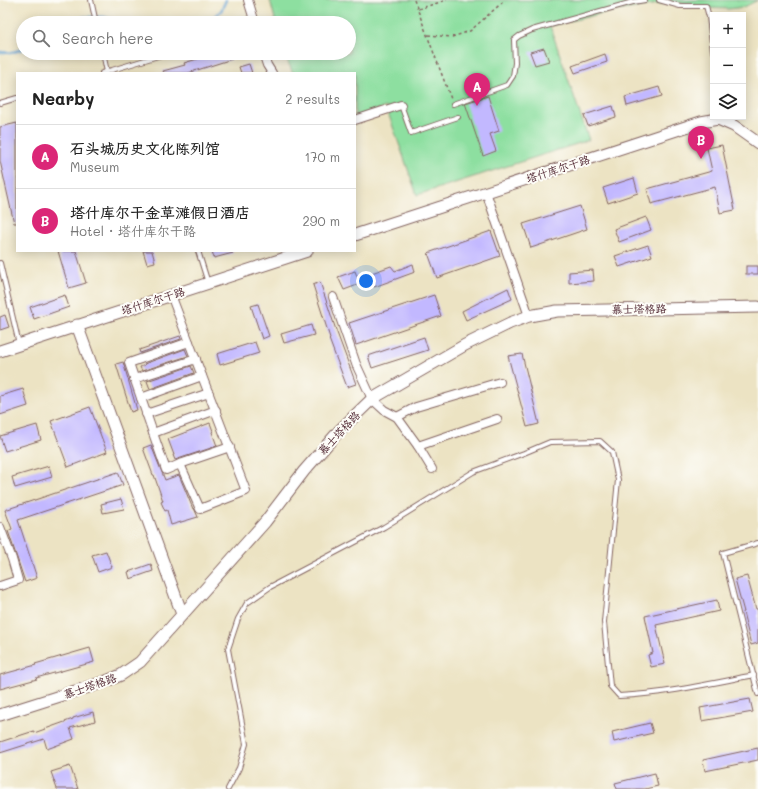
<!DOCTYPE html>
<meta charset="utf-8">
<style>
:root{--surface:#fff;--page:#f6f6f6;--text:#222;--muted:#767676;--line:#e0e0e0;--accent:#db2777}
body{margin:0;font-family:Mali,"LXGW WenKai TC",sans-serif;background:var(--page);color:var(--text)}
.controls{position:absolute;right:12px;top:12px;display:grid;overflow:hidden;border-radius:0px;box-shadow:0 2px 10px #0003}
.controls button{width:36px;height:36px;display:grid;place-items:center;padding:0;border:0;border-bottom:1px solid var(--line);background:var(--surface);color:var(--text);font:20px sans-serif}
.you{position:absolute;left:366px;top:281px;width:14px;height:14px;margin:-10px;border:3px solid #fff;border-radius:50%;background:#1a73e8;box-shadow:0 0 0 6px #1a73e833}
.badge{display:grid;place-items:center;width:26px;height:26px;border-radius:50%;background:var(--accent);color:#fff;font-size:13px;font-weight:700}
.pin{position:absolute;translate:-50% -33px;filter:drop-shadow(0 1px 2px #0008)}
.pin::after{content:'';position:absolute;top:21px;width:14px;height:12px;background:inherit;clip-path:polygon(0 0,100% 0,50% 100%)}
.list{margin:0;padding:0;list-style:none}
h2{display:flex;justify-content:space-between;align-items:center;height:52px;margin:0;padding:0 16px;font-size:17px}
h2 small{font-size:13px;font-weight:400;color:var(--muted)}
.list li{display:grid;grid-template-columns:26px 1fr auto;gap:12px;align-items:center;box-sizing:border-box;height:64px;padding:0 16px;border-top:1px solid var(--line)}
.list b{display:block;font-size:15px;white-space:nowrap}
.list p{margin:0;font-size:13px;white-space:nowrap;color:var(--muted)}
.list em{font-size:13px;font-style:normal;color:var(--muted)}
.icon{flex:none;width:22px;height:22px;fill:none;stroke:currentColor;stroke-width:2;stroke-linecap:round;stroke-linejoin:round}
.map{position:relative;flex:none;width:758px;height:789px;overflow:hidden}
.search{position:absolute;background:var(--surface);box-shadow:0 2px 10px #0003;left:16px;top:16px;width:340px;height:44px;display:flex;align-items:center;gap:10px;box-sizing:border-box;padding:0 14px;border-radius:22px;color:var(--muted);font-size:15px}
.panel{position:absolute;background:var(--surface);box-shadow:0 2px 10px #0003;left:16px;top:72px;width:340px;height:180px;border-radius:0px}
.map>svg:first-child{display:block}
</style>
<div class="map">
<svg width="758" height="789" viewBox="0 0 758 789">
<rect width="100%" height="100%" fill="#fdfcf7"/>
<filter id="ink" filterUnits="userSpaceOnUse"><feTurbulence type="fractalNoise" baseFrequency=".025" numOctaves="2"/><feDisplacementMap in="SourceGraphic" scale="8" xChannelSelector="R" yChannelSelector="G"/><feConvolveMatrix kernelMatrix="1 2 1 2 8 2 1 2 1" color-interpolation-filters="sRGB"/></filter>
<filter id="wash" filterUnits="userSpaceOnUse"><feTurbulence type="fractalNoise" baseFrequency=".012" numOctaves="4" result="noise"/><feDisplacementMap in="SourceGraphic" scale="16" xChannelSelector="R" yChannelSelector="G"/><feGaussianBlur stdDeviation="0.9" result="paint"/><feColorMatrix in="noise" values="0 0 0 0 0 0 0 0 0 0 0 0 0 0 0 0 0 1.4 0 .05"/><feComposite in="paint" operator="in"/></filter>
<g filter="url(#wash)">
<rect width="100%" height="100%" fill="#ece3c3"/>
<polygon fill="#8ddfa0" stroke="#6c7f66" points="270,0 758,0 744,7 729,9 706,8 681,3 658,4 599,14 550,26 589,140 417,195 386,107 355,117 355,73 293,73 284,53 349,53 349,23 276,23"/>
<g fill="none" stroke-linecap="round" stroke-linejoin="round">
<g stroke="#60a1d3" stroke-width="2.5">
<polyline points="75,23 83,17 104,17 127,23"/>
<polyline points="196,23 207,22 221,11 226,0"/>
<polyline points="0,52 10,53 23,49"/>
</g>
</g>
<g id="blocks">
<g fill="#c2b8ff">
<polygon points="544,48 549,61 535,65 530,52"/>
<polygon points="217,53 230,53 232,59 188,73 164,73 163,71 185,65 184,63"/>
<polygon points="605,54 607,62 575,73 572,66"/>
<polygon points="249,64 252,73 241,73 239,67"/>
<polygon points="659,87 662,96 627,106 625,97"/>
<polygon points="488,96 499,131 490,134 496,151 483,156 465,103"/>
<polygon points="613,106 616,117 588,126 584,115"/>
<polygon points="17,123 17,223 14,223 0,161 0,127"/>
<polygon points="722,145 735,210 720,213 715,187 651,204 647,189 712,171 707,148"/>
<polygon points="634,178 638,193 608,203 603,188"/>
<polygon points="580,206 587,229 531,248 523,224"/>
<polygon points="646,217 651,230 619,242 614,229"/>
<polygon points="491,231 500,256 437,278 428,253"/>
<polygon points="648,245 652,256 619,267 615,256"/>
<polygon points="58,251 76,251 86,283 69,288"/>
<polygon points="143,251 152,251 155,262 147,264"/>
<polygon points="212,251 232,251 233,253 214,258"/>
<polygon points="413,264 415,272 374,287 369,274 391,266 395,271"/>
<rect x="746" y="266" width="12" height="8"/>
<polygon points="593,270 594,281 569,283 569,272"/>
<polygon points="355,271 360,284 344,290 338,277"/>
<polygon points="320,282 336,330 356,384 347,387 329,339 330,338 313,285"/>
<polygon points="508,288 512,299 466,320 462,311"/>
<polygon points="65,295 69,307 34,319 30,307"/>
<polygon points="434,295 441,316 356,345 349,323"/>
<polygon points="258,304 269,336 262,339 251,306"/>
<polygon points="5,315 9,327 0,330 0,317"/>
<polygon points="311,325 314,335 284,343 281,334"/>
<polygon points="180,336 181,339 140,353 139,350"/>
<polygon points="424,337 428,350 372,368 368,356"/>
<polygon points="255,342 259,353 220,365 217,354"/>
<polygon points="185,349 188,356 142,371 140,367 145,365 144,364"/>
<polygon points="522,354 539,424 527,427 508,356"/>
<polygon points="123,362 137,410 131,412 116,364"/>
<polygon points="191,366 194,373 150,389 147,381"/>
<polygon points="23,389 28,406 0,415 0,396"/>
<polygon points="90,407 107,452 68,467 51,421"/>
<polygon points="210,423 213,431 212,432 217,446 175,460 173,455 174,455 168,439"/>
<polygon points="37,425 41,440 5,451 0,436"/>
<polygon points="151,445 165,480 179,475 193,509 194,508 198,517 171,525 167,510 165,511 161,502 163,501 154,475 153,475 143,448"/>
<polygon points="49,466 52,477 15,488 12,477"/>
<polygon points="118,472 123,485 18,520 37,578 25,582 8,531 12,529 5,510"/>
<polygon points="121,499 124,509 103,513 101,504"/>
<polygon points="106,551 112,567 98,572 92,555"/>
<polygon points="151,564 153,571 130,579 128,572"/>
<polygon points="747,576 756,609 758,609 758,643 751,645 743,612 744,612 735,579"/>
<polygon points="717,600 719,611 656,625 665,664 651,667 648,655 653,653 645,616"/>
<polygon points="90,648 94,662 36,678 37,679 0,689 0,675 36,665 35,664"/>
<polygon points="750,699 753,712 702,721 700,708"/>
<polygon points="93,712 95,721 70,728 74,739 47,749 44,739 0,753 0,742 34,731 34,733 73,719 73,718"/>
<polygon points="650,723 653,733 614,742 612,732"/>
<polygon points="758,748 758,760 705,771 703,760"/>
<polygon points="70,766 78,789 57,789 51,772"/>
<polygon points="655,773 658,786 645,789 617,789 615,783"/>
</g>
</g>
</g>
<g filter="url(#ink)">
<use href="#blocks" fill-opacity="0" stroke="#836460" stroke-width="1"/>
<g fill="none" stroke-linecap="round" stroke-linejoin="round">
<defs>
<g id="lane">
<polyline points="91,0 96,23"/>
<polyline points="659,0 680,6 706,6 709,17 713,51"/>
<polyline points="103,53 107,72"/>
<polyline points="102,73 168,53"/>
<polyline points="0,103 17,98"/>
<polyline points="453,104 507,85 513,76 515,63 514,40 519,36 532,30 633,2 645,0"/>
<polyline points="401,105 411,133 458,117"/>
<polyline points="198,251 208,283"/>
<polyline points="0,263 19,344"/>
<polyline points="758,543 723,553 758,694"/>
<path d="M228,789L239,768L246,744L228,649L238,619L247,603L270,587L384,527L473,472L524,453L550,442L600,441L612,452L618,480L604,622L610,686L619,696C665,694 709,684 754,675"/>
</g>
<g id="street">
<polyline points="248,0 255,23"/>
<polyline points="263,53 267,65 272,73"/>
<polyline points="355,120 401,105"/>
<polyline points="486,192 529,316"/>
<polyline points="171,295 246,491 200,509 180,464"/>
<polyline points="333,297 356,364 372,399 384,410 397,417 418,446 432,469"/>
<polyline points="189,342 129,363 153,433 166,470 180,464 230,447"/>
<polyline points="134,379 196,359"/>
<polyline points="141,398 202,376"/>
<polyline points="146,414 209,393"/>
<polyline points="397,417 416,407 500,382"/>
<polyline points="153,433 216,410"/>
<polyline points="418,446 497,419"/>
<polyline points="0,527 12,559 18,580 0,586"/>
</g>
<g id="secondary">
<polyline points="355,235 701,122 718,119 734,126 758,143"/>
<polyline points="77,325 182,614"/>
<polyline points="0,351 307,251"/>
<polyline points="0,715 104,682 121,675 140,662 265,522 304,471 339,431 372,399 465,345 510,323 529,316 557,311 758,307"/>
</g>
</defs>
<use href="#lane" stroke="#836460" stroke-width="6"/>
<use href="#street" stroke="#836460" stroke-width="10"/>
<use href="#secondary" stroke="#836460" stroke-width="13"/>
<g stroke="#836460" stroke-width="1.5" stroke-dasharray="3 3" stroke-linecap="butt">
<polyline points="414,0 451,99"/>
<polyline points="418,9 447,0"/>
<polyline points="428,35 452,37 470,31 505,0"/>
</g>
<use href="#lane" stroke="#fff" stroke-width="4"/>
<use href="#street" stroke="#fff" stroke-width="8"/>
<use href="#secondary" stroke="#fff" stroke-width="11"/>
</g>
</g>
<g text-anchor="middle" stroke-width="4" stroke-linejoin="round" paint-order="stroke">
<g font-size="11" fill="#4a1f2b" stroke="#fdfcf7">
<text transform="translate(558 169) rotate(-18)" y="4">塔什库尔干路</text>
<text transform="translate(153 301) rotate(-18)" y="4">塔什库尔干路</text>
<text transform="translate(639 309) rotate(-1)" y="4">慕士塔格路</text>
<text transform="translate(339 433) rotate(-47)" y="4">慕士塔格路</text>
<text transform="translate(90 686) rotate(-19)" y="4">慕士塔格路</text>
</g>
</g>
</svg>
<div class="controls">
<button>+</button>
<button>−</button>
<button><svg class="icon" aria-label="layers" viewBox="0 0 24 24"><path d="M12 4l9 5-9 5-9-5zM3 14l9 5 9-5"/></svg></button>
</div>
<div class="you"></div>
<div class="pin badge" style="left:477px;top:106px">A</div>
<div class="pin badge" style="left:701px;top:159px">B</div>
<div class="search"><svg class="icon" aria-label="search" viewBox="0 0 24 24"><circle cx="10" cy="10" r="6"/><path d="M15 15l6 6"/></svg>Search here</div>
<section class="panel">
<h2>Nearby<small>2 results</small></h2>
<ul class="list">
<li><span class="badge">A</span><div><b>石头城历史文化陈列馆</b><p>Museum</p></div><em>170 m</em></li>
<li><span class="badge">B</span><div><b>塔什库尔干金草滩假日酒店</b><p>Hotel · 塔什库尔干路</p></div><em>290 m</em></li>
</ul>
</section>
</div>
